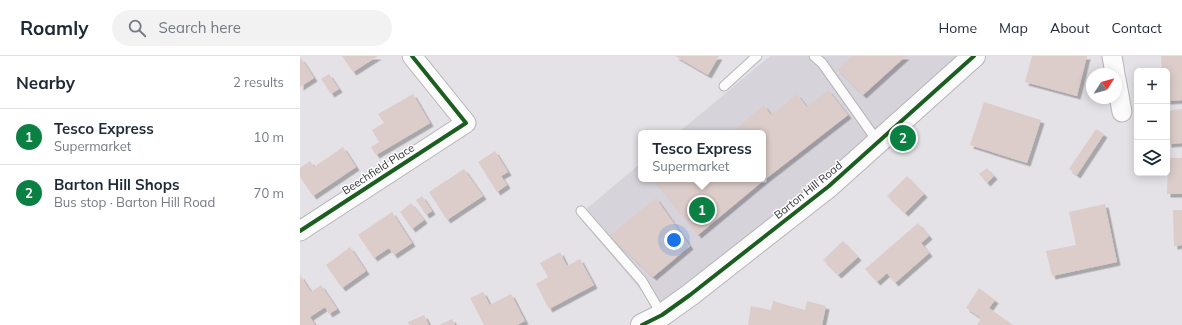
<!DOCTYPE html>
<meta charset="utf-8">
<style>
:root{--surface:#fff;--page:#f2f2f3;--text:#1f2937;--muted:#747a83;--line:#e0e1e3;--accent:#0b8043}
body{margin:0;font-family:Mulish,sans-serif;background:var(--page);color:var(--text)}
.controls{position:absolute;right:12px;top:12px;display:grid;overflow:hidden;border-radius:6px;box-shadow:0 2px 10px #0003}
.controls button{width:36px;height:36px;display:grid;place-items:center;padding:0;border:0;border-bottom:1px solid var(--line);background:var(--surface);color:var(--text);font:20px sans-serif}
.compass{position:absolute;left:786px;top:12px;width:36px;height:36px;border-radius:50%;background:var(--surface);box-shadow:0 2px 10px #0003;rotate:54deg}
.you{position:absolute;left:374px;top:184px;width:14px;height:14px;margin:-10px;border:3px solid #fff;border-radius:50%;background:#1a73e8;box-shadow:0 0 0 6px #1a73e833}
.badge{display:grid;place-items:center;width:26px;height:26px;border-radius:50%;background:var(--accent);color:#fff;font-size:13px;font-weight:700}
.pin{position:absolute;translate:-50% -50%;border:2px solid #fff;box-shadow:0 1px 4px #0006}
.popup{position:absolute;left:338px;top:74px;width:128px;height:52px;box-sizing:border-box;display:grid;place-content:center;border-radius:6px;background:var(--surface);filter:drop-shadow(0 1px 3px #0005);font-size:13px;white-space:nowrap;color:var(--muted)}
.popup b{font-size:15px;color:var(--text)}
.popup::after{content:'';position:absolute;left:50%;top:100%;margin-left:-8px;border:8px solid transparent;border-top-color:var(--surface)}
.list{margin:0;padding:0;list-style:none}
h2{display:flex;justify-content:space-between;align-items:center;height:52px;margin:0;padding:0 16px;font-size:17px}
h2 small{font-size:13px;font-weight:400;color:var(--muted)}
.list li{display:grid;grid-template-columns:26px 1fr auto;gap:12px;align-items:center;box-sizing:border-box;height:56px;padding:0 16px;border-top:1px solid var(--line)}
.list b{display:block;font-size:15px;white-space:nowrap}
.list p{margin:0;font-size:13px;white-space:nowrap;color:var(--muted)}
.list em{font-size:13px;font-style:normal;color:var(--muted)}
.icon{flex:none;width:22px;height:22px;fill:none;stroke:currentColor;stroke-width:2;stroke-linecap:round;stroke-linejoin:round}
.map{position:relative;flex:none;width:882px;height:269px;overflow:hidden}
header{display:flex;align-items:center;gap:24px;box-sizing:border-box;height:56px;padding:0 20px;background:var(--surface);border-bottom:1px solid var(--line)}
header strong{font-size:19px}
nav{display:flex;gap:22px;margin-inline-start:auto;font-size:14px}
.search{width:280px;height:36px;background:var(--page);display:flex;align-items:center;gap:10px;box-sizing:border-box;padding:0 14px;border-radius:22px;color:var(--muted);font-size:15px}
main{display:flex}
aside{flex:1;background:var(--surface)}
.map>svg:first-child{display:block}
</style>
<header>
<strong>Roamly</strong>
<div class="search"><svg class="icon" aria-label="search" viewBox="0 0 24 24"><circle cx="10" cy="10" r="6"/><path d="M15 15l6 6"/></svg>Search here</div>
<nav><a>Home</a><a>Map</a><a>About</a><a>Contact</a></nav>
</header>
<main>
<aside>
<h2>Nearby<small>2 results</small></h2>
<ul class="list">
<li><span class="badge">1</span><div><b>Tesco Express</b><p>Supermarket</p></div><em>10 m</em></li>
<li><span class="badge">2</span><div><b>Barton Hill Shops</b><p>Bus stop · Barton Hill Road</p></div><em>70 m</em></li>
</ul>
</aside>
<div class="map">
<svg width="882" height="269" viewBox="0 0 882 269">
<defs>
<filter id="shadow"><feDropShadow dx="3.5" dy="3.5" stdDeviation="0" flood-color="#0004"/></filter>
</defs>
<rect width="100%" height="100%" fill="#e4e2e6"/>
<polygon fill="#d6d3db" points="470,0 674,0 362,259 278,160 341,107 341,123 463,123 463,77 378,77"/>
<g fill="#dccdca" filter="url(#shadow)">
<polygon points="42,0 78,0 53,16"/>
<polygon points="375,0 419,0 408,19"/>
<polygon points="552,0 606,0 563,39 537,13"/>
<polygon points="732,0 787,0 777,40 725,26"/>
<polygon points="861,0 882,0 882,44 867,45 867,15 862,15"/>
<polygon points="1,2 14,22 0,31 0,3"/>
<polygon points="29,18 39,33 31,38 21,23"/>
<polygon points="528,34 548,59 463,125 398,179 352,123 463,123 463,77 431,77 464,49 471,59 497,38 507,51"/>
<polygon points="113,38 130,67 76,99 71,91 79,86 72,74 84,67 78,58"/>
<polygon points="684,46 741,64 727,107 670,89"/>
<polygon points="882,53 882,87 868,88 867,55"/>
<polygon points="796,73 804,78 777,119 769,113"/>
<polygon points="43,91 56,111 13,140 0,121 0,112 10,105 14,111"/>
<polygon points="195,95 208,116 201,120 207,129 197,136 178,106"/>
<polygon points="868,102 882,102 882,138 867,138"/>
<polygon points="687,112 694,120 687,127 679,118"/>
<polygon points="164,113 183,140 147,164 129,136"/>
<polygon points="607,120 624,138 605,157 587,140"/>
<polygon points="122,140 132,155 126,159 116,144"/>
<polygon points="356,142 390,190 353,221 309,180"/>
<polygon points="111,147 124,164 112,173 100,156"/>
<polygon points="805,148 817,206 752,220 746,195 776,189 769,156"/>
<polygon points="873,154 882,154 882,189 874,190"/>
<polygon points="92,156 112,187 94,199 89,192 74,202 58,179"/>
<polygon points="618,167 629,180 621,187 629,197 595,227 587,217 577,226 565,213"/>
<polygon points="543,185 558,201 538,219 523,204"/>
<polygon points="50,191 66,215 42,232 26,209"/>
<polygon points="260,196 267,210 280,203 294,229 249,253 236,228 248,221 240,207"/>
<polygon points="0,219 11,236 21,229 37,253 29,258 25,251 10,261 15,269 0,269"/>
<polygon points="679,232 695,244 689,252 713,269 677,269 681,262 666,252"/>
<polygon points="183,236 190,249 211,238 225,265 217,269 184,269 170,242"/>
<polygon points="473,245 505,254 507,245 526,250 522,269 448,269 451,250 471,254"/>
<polygon points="124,259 129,269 109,269 108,266"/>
<polygon points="152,263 155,269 139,269"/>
</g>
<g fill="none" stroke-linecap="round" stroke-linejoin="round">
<defs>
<g id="service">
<polyline points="514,0 522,7 578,86"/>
<polyline points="424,30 457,0"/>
<polyline points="281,155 342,225 362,259"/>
</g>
<g id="minor">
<polyline points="812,0 815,18"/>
<polyline points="816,23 822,56"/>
<polyline points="0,175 166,67 112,0"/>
</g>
<polyline id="tertiary" points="342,269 362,259 390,239 529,130 674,0"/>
</defs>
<use href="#service" stroke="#b6b5b7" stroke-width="11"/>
<use href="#minor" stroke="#b6b5b7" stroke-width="21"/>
<use href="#tertiary" stroke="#b6b5b7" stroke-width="24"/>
<use href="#service" stroke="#fbfbfb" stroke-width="9"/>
<use href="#minor" stroke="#fbfbfb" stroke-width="19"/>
<use href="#tertiary" stroke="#fbfbfb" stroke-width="22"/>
<defs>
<g id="cycleway">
<polyline points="0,175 166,67 112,0"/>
<polyline points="342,269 362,259 390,239 529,130 674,0"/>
</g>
</defs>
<use href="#cycleway" stroke="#fff" stroke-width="6"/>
<use href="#cycleway" stroke="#1b5e20" stroke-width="4"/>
</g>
<g text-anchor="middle" stroke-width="3" stroke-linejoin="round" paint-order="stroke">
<g font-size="11" fill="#333234" stroke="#fff">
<text transform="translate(78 113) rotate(-33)" y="4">Beechfield Place</text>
<text transform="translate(508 134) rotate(-39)" y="4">Barton Hill Road</text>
</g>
</g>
</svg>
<div class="controls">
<button>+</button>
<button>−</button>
<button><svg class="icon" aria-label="layers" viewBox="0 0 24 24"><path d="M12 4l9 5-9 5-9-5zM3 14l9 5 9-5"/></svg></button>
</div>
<svg class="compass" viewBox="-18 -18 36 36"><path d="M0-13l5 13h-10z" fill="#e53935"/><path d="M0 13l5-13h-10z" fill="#747a83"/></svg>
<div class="you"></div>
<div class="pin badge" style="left:402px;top:154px">1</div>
<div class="popup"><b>Tesco Express</b>Supermarket</div>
<div class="pin badge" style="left:603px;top:82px">2</div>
</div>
</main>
